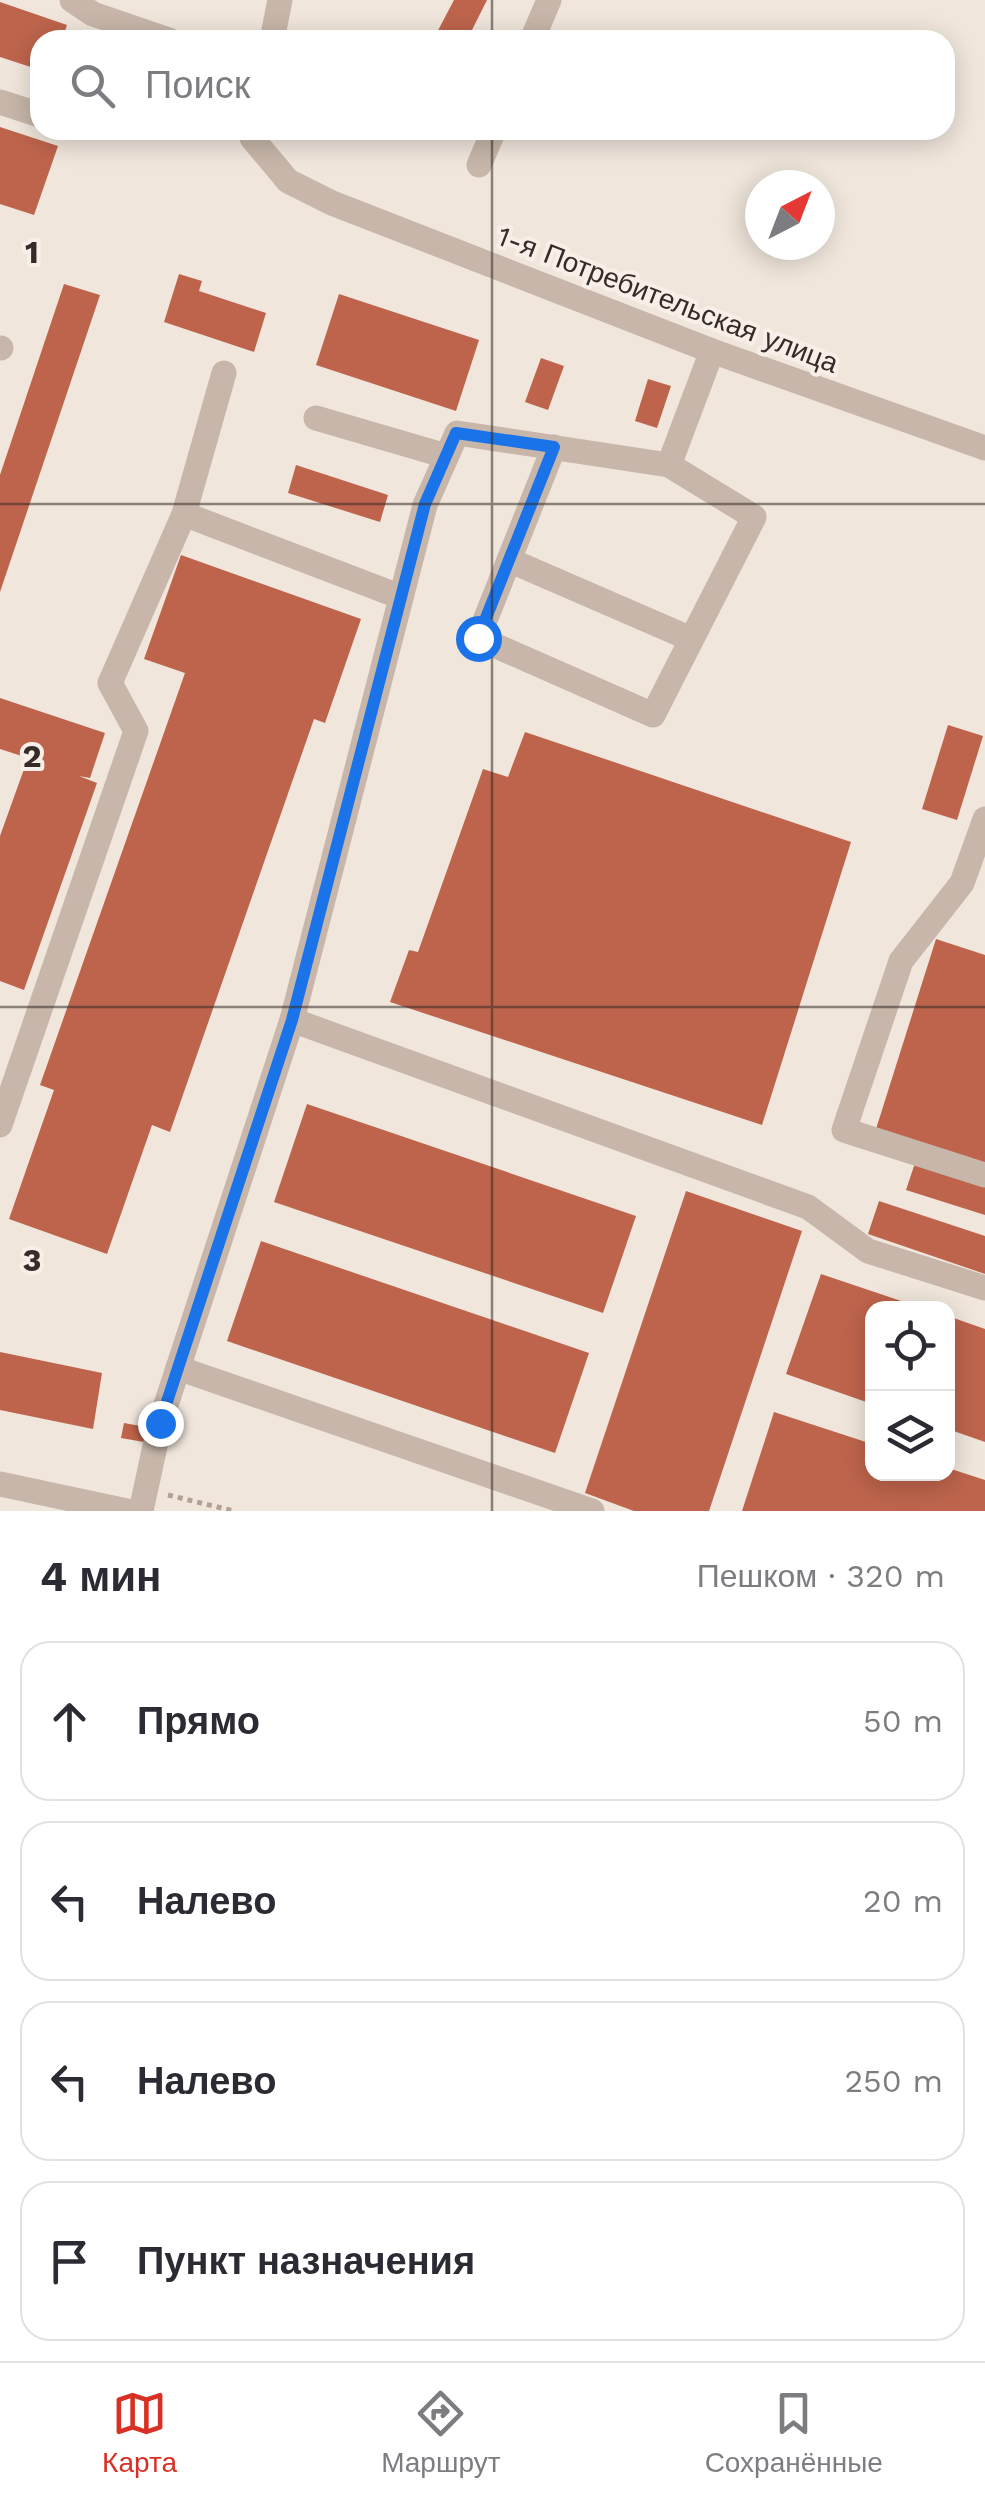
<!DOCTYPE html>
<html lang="ru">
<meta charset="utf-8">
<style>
:root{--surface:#fff;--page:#f2f2f3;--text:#2b2b33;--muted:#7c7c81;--line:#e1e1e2;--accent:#d93025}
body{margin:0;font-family:"Work Sans",sans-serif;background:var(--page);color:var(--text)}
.controls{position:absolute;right:30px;bottom:30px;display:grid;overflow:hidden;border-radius:20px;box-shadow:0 5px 25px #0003}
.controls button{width:90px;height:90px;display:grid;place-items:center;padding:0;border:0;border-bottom:2px solid var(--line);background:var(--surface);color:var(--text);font:50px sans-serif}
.compass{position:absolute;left:745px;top:170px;width:90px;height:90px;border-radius:50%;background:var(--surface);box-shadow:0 5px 25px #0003;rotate:42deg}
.stop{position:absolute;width:30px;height:30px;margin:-22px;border:8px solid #1a73e8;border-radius:50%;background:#fff}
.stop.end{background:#1a73e8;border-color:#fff;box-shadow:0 2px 10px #0008}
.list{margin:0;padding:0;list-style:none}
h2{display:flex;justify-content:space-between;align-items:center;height:130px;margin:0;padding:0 40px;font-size:42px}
h2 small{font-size:32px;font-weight:400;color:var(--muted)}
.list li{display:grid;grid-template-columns:65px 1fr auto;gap:30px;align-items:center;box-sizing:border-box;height:160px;margin:0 20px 20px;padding:0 20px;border:2px solid var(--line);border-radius:30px}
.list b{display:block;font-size:38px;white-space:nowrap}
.list em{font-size:32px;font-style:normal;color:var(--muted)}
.icon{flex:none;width:55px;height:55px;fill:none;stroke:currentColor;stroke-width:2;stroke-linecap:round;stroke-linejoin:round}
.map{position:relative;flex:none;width:985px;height:1511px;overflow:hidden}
.search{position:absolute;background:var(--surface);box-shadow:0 5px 25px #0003;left:30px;right:30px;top:30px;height:110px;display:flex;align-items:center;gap:25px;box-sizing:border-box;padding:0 35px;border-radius:30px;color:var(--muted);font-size:38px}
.sheet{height:850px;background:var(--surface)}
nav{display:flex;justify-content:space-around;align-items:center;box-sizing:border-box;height:140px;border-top:2px solid var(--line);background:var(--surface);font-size:28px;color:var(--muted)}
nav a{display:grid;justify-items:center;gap:5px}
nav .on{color:var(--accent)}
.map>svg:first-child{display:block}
</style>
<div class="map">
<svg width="985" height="1511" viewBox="0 0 985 1511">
<rect width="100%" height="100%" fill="#f0e6dc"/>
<g fill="#be644c">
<polygon points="454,0 487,0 467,40 433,40"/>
<polygon points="0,2 67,25 62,40 40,40 40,70 0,57"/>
<polygon points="0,127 58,146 34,215 0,204"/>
<polygon points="179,274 202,281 199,291 266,313 254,352 164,322"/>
<polygon points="64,284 100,295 0,592 0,475"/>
<polygon points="339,294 479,340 456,411 316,365"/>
<polygon points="541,358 564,366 548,410 525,402"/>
<polygon points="648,379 671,386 657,428 635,421"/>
<polygon points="296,465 388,495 380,522 288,493"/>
<polygon points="181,555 361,619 325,723 314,719 170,1132 152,1125 107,1254 9,1219 54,1090 40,1085 185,673 144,659"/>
<polygon points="0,698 105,733 90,778 79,776 97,783 24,990 0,981 0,836 28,758 0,749"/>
<polygon points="948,725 983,736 957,820 922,809"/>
<polygon points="525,732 851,842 762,1125 390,1002 409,950 418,952 483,769 508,777"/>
<polygon points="936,939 985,955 985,1163 876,1129"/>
<polygon points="307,1104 636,1216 603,1313 274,1202"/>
<polygon points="915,1163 985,1185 985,1215 906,1190"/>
<polygon points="686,1191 802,1231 709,1511 634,1511 585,1493"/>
<polygon points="879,1201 985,1236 985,1274 868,1234"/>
<polygon points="261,1241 589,1353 555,1453 227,1341"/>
<polygon points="821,1274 922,1308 872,1308 872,1404 786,1374"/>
<polygon points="948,1316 985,1329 985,1442 948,1429"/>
<polygon points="0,1352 102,1373 93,1429 0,1410"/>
<polygon points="774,1412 872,1444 872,1474 948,1474 948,1468 985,1480 985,1511 742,1511"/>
<polygon points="124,1423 146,1427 144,1442 121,1438"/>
</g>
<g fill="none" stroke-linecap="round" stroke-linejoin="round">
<polyline stroke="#b3a093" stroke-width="5" stroke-dasharray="5 5" stroke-linecap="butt" points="168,1495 234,1511"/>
<g stroke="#c7b6a9" stroke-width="25">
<polyline points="72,0 93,14 169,40"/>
<polyline points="272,40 280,0"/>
<polyline points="532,40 549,0"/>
<polyline points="0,102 40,115"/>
<polyline points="253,130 252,138 288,181 332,203 712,351 985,448"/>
<polyline points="479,165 494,130"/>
<polyline points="0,348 1,348"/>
<polyline points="316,418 446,456"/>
<polyline points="554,447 478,638 653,715 754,517 669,465"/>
<polyline points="184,514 401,597"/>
<polyline points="509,560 691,639"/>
<polyline points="985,819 962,883 901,961 844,1130 985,1175"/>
<polyline points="292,1020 808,1207 868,1251 985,1288"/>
<polyline points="0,1125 136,731 110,683 184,514 224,373"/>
<polyline points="178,1368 592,1511"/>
<polyline points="0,1484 127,1511"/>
<polyline points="141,1511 160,1423 292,1020 425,505 457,433 669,465 712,351"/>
</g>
</g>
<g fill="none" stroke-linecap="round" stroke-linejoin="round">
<polyline stroke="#1a73e8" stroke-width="12" points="160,1423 292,1020 425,504 456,433 554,447 478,638"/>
</g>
<path fill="none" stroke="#352c28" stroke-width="2.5" stroke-opacity="0.55" d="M492,0V40M492,130V1511M0,504H985M0,1007H985"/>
<g text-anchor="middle" stroke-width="8" stroke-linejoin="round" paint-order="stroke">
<g font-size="28" fill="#352c28" stroke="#f8f0e8">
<text transform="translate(668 299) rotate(21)" y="10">1-я Потребительская улица</text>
</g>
</g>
<g font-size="32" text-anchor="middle" font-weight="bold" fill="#352c28" stroke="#f8f0e8" stroke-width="8" stroke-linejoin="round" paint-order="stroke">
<text x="32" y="263">1</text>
<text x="32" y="767">2</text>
<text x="32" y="1271">3</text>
</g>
</svg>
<div class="controls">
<button><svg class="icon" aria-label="locate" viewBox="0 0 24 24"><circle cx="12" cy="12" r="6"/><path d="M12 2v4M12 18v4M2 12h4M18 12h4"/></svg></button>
<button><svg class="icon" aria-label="layers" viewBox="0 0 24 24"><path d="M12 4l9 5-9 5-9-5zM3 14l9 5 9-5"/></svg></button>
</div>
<svg class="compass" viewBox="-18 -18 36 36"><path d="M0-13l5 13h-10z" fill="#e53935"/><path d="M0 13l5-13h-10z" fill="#7c7c81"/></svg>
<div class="stop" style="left:478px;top:638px"></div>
<div class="stop end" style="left:160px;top:1423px"></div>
<div class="search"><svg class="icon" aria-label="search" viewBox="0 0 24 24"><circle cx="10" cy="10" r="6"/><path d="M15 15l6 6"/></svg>Поиск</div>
</div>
<section class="sheet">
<h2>4 мин<small>Пешком · 320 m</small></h2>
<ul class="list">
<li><svg class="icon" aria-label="ahead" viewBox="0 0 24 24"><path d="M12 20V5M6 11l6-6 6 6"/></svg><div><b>Прямо</b></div><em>50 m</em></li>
<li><svg class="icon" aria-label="left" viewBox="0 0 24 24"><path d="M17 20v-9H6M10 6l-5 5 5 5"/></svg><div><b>Налево</b></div><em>20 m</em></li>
<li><svg class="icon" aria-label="left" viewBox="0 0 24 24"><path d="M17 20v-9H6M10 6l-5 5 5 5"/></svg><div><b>Налево</b></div><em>250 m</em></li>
<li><svg class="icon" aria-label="arrive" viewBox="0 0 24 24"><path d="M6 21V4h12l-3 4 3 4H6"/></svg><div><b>Пункт назначения</b></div></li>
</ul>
</section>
<nav>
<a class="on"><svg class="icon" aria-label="map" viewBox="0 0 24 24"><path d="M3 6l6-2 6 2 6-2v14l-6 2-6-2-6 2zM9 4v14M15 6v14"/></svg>Карта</a>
<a><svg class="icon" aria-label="directions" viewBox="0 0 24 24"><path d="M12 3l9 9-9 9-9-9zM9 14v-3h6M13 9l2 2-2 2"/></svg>Маршрут</a>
<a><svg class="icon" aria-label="saved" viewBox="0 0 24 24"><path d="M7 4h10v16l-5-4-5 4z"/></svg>Сохранённые</a>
</nav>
